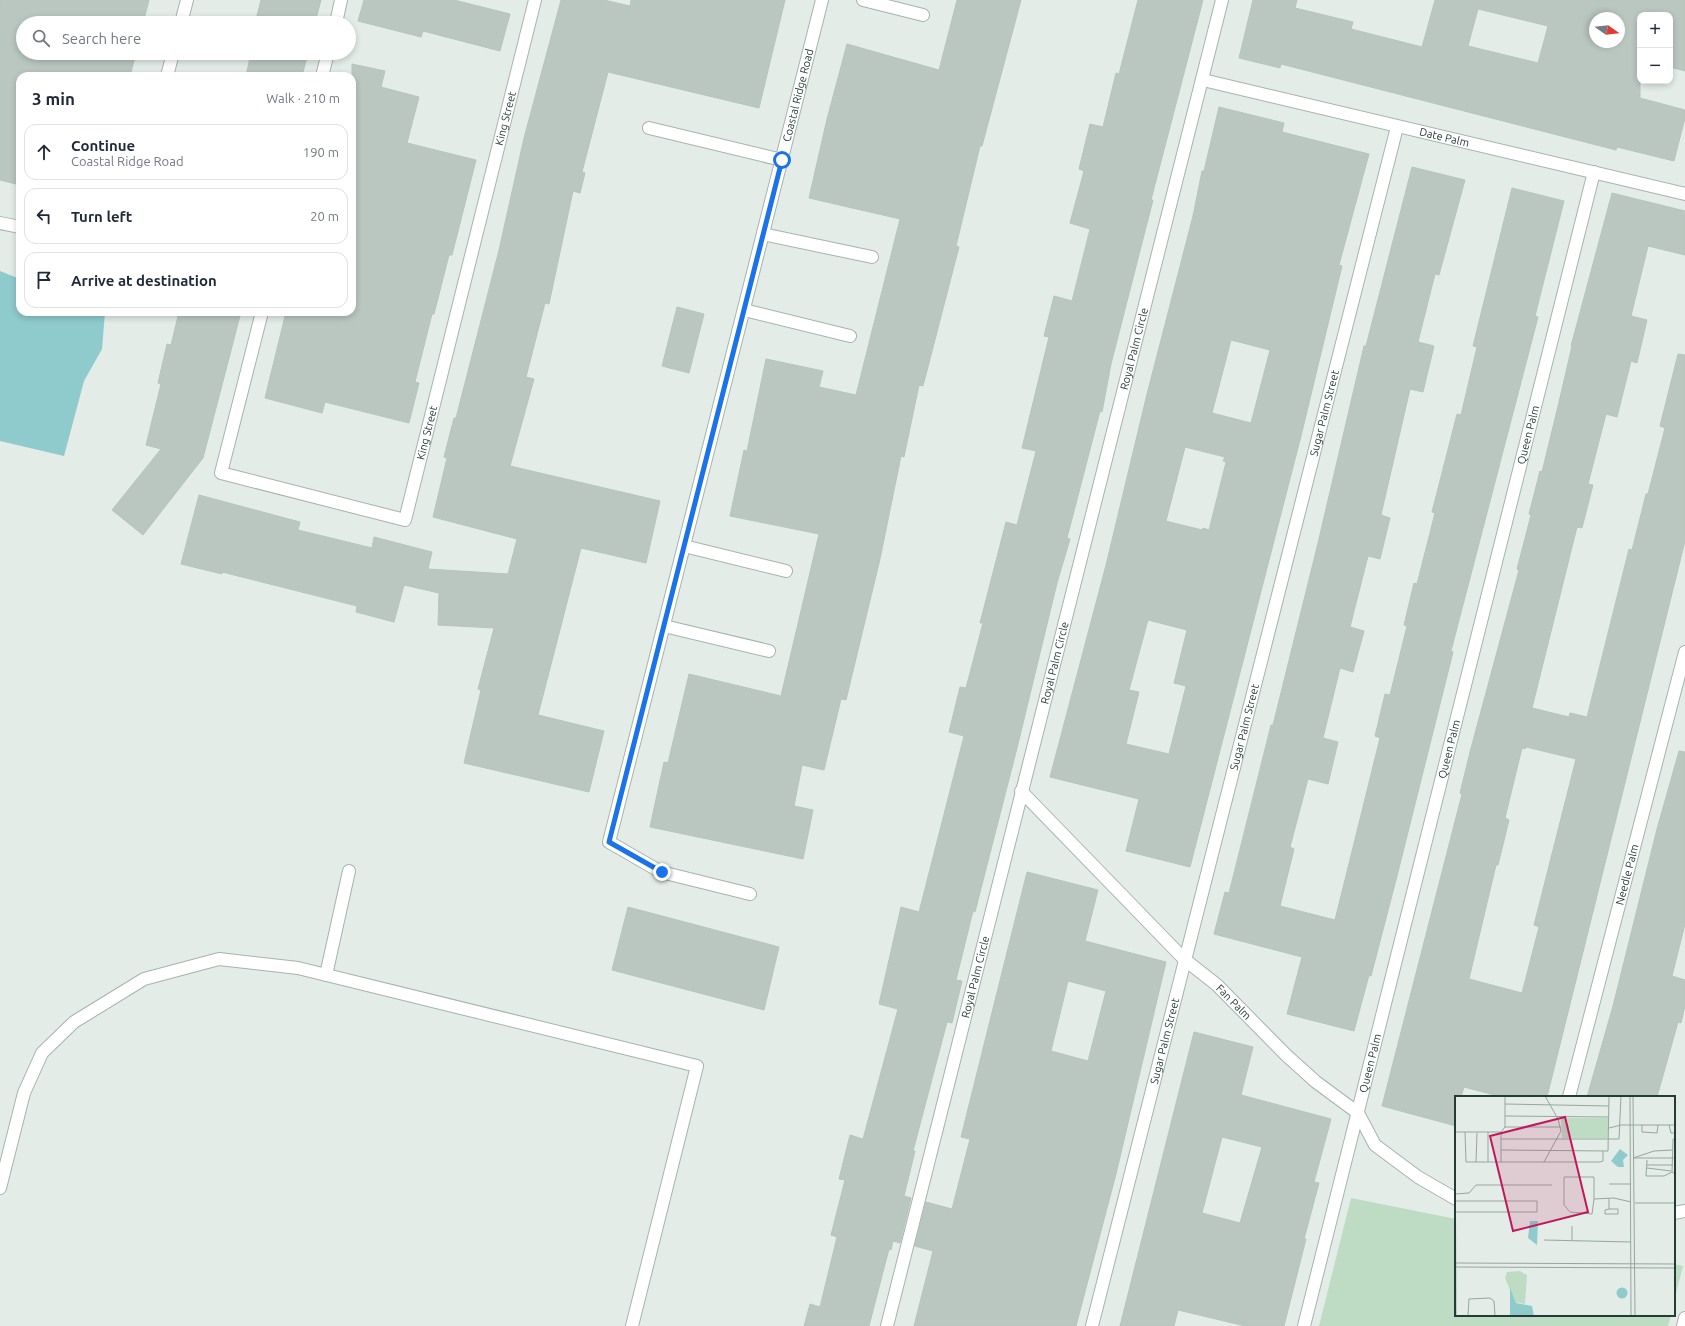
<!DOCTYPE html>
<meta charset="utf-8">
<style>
:root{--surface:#fff;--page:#f6f6f7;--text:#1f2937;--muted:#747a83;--line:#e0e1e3}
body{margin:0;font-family:Ubuntu,sans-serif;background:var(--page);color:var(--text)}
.controls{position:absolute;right:12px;top:12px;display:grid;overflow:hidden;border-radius:8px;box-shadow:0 2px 6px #0003}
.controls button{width:36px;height:36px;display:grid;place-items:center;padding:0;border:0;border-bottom:1px solid var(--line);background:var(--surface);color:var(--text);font:20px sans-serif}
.compass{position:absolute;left:1589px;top:12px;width:36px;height:36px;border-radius:50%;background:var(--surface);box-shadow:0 2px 6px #0003;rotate:104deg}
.stop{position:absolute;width:12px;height:12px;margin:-9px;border:3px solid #1a73e8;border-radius:50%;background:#fff}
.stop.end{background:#1a73e8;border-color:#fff;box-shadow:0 1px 4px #0008}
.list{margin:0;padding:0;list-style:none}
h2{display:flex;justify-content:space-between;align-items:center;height:52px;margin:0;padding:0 16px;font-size:17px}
h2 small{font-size:13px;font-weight:400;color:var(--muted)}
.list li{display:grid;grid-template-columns:26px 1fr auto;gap:12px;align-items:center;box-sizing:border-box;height:56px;margin:0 8px 8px;padding:0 8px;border:1px solid var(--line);border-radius:12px}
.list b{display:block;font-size:15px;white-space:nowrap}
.list p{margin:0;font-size:13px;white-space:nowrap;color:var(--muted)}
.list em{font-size:13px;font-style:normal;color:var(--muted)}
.icon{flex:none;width:22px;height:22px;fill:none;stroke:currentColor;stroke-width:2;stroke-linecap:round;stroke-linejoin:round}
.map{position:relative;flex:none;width:1685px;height:1326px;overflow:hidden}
.search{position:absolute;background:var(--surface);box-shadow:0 2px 6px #0003;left:16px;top:16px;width:340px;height:44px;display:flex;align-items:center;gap:10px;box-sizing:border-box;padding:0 14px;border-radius:22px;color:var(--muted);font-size:15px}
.panel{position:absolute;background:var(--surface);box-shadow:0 2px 6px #0003;left:16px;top:72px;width:340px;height:244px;border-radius:12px}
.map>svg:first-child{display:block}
</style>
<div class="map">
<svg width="1685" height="1326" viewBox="0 0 1685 1326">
<rect width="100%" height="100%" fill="#e3ece7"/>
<g fill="#bedcc3">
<polygon points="1351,1198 1456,1219 1456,1315 1671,1315 1668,1326 1319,1326"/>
<polygon points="1674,1264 1683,1266 1674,1301"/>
</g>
<polygon fill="#8fcacd" points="0,271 20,279 20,312 105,312 102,349 84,381 64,456 0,441"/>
<g fill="#b9c7c0" stroke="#b6c5bd" fill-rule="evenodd">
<polygon points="0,0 149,0 143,23 23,23 23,53 136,53 130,76 20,76 20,185 0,180"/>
<polygon points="261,0 321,0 315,23 255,23"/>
<polygon points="364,0 454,0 510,14 500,51 423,31 421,37 358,21"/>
<polygon points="561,0 604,0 630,6 631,0 785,0 759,108 608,72 582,172 585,173 580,193 573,191 549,304 545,303 526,377 534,379 510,466 660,501 646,563 581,548 538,715 604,731 589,792 464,763 481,690 478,689 494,628 438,625 439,593 404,585 394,622 356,612 357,606 222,572 222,574 181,564 199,495 300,522 298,530 372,548 374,537 432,552 428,569 508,574 517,539 433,517 447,458 444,457 454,418 456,418 499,250 524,138"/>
<polygon points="957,0 1021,0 982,146 980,146 956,246 959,247 923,386 919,385 904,457 901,456 880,559 846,700 841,699 824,770 802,765 794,806 813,810 803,859 650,827 664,762 668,763 689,674 781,696 819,534 730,516 744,450 747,451 766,359 823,371 819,387 856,395 900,219 809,198 827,119 847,44 939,70"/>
<polygon points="1138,0 1203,0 1151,200 1153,200 1111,364 1102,412 1100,411 1067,538 1070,539 1057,583 1017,748 975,912 973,911 956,980 962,981 952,1023 947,1022 913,1151 915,1151 904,1196 911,1198 900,1243 893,1241 891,1250 889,1249 869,1326 804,1326 810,1304 820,1307 837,1237 831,1235 845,1180 839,1179 850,1135 863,1139 898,1009 879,1004 901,907 919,912 964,736 949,732 960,687 966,688 983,623 980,623 1006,522 1017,525 1036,451 1022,448 1049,337 1044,336 1054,296 1072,301 1090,229 1070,223 1084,171 1079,169 1090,124 1103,127 1116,73 1119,74"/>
<path d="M1253,0H1297L1295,8L1353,22L1351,29L1422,47L1435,0H1685V71L1670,67V15H1640V98L1685,110V118L1674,161L1617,147L1616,150L1281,64L1280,68L1239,58ZM1478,9L1548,26L1538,63L1468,46ZM1595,18H1619V42H1595Z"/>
<polygon points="251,53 308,53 302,76 246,76"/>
<polygon points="352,64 385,71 381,87 419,97 407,143 476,160 452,255 449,255 434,314 432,314 415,382 419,383 409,423 325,402 322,413 265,398 286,312 352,312"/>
<path d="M1219,107L1284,123L1282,132L1369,154L1339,265L1342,266L1301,436L1190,867L1126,851L1139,799L1050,777L1106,565L1147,394L1193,216L1202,171H1204ZM1231,340L1270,350L1251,423L1212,413ZM1185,447L1225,457L1223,461L1226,462L1209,530L1203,528L1202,530L1166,521ZM1148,620L1187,630L1174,683L1186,686L1169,754L1126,744L1139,692L1129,690Z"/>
<polygon points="1412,167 1465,180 1439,275 1435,274 1418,342 1434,346 1423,392 1410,389 1381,515 1390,518 1380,559 1368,556 1350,627 1364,631 1353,672 1340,668 1323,738 1338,742 1328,784 1308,779 1290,847 1294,849 1280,906 1335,920 1380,738 1375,736 1385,694 1390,695 1407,626 1404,625 1414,583 1417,584 1435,513 1432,512 1457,414 1461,415 1477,347 1473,346 1512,188 1564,201 1535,316 1538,317 1451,651 1453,652 1397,876 1371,976 1369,975 1354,1031 1287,1014 1302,957 1214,934 1225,892 1229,893 1271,725 1273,725 1318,543 1364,346 1366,346"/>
<path d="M1612,193L1685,211V255L1648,246L1631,316L1647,320L1637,363L1631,361L1617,417L1606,414L1588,484L1593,485L1582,528L1577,527L1532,708L1569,717L1570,713L1587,717L1629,549L1632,550L1646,494H1648L1665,428L1660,426L1678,354L1685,355V541L1547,1097H1502L1464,1087L1461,1097H1456V1126L1382,1106L1462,794L1460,793L1470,752L1519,570L1517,569L1531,515L1529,514L1540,471L1542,472L1559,402L1572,346H1571ZM1526,747L1576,759L1534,925L1539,927L1522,993L1469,979L1496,865H1498L1509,820L1505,818L1522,748L1525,749Z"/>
<polygon points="677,307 704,314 689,373 662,366"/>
<polygon points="179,312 241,312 203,458 143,535 112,510 161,449 146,445 161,384 158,383 167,344 171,345"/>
<polygon points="1679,751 1685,752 1685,924 1672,976 1685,980 1685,1006 1681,1023 1678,1022 1657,1097 1587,1097 1613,1006 1657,829"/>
<path d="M1027,872L1098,890L1085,941L1166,962L1116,1174L1076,1326H914L933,1251L915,1246L926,1202L952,1209L970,1139L961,1137ZM1068,981L1106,991L1088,1061L1051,1051Z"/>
<polygon points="628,907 779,947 764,1010 612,970"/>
<path d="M1194,1032L1253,1047L1241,1095L1331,1119L1314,1182L1319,1183L1304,1239H1306L1284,1326H1245L1178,1310L1174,1326H1120ZM1222,1137L1262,1147L1240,1223L1202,1213Z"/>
</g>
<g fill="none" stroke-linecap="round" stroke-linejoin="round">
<defs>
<g id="minor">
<polyline points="863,0 923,15"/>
<polyline points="181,23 187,0"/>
<polyline points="336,23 341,0"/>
<polyline points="167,76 173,53"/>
<polyline points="322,76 328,53"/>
<path id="s1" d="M1203,80L1685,194"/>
<polyline points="649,128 782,160"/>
<polyline points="0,223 20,227"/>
<polyline points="763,234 872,257"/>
<polyline points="744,310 850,336"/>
<path id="s2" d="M262,312L221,473L405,520L535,0"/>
<polyline points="684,546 786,571"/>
<polyline points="664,626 769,651"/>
<path id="s3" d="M1021,791L1184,959L1217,985L1286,1055L1316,1082L1358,1113L1375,1145L1418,1177L1456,1199"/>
<path id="s4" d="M750,894L661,872L609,842L822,0"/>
<polyline points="326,975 349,871"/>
<path id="s5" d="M1569,1097L1685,652"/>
<polyline points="0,1188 24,1093 42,1053 74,1022 144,979 219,959 298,968 697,1066 632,1326"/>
<polyline points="1674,1213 1685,1211"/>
<path id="s6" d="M887,1326L1222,0"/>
<path id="s7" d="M1092,1326L1397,127"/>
<path id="s8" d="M1304,1326L1594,172"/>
<polyline points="1683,1326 1685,1318"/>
</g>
</defs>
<use href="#minor" stroke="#a6b4ad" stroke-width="14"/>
<use href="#minor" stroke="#fff" stroke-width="12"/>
</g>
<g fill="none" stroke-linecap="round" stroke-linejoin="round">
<polyline stroke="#1a73e8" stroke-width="5" points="662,872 609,842 782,160"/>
</g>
<g text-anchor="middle" stroke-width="3.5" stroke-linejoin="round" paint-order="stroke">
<g font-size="11" fill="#243c33" stroke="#f4f9f6">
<text dy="4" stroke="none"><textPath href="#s4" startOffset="922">Coastal Ridge Road</textPath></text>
<text dy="4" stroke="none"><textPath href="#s2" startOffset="770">King Street</textPath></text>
<text dy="4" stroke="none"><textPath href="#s1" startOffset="248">Date Palm</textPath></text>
<text dy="4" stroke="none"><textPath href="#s6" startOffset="1008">Royal Palm Circle</textPath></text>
<text dy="4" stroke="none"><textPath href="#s7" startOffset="942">Sugar Palm Street</textPath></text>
<text dy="4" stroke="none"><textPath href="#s2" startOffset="446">King Street</textPath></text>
<text dy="4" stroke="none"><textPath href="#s8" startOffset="919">Queen Palm</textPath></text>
<text dy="4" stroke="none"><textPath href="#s6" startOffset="684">Royal Palm Circle</textPath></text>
<text dy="4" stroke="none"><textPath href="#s7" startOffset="618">Sugar Palm Street</textPath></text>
<text dy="4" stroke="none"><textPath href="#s8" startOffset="595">Queen Palm</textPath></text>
<text dy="4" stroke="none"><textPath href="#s5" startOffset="230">Needle Palm</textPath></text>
<text dy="4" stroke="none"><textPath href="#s6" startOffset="360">Royal Palm Circle</textPath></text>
<text dy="4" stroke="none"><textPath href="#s3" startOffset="300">Fan Palm</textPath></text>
<text dy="4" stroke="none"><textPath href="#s7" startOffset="294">Sugar Palm Street</textPath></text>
<text dy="4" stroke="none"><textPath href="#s8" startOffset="271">Queen Palm</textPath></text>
</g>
</g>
<g transform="translate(1455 1096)">
<rect width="220" height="220" fill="#e3ece7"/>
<path d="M106,22H153V42H107ZM65,175L72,179L70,208L60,206L50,182L52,176Z" fill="#bedcc3"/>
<path d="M165,53L173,59L168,64L169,71H163L156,65ZM75,125H83L82,149L73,142ZM161.5 197a5.5 5.5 0 1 1 11 0a5.5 5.5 0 1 1-11 0ZM55,192L61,207L77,210L79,220H55Z" fill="#8fcacd"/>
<path fill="none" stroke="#97a69f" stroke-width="1" d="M0,0L1,220M175,0L176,220M178,0L180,220M50,8L154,10M50,20L154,21M187,29V36L202,37L203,29M214,29L216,37H220M50,31H106M154,32L166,29H220M0,36H46L50,31V0M10,36L11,66H145L148,65V55M46,36V66M46,43H164L166,0M46,54L153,55L154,0M178,62H220M178,62L199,55L217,54M192,64L191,80H209L217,76M21,66L22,37M33,66V36M89,66L106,35L103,23L90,0M192,69H218M192,72L216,75M217,76L218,43H220M217,76L220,78V106M154,88H176M0,98L14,97L21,89H97M139,103L137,118L115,116L109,109V81H139V103L159,102L176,106M154,103V113L150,114V118H163V113H154M180,107H220M0,116H82V105H0M89,144L176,146M117,144V130M0,167L220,168M0,171L220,172M13,220L14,203L35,202L39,205L40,220"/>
<path fill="#c2185b" fill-opacity="0.15" stroke="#c2185b" stroke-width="2" d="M110,21L133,116L58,135L35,40Z"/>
<rect width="220" height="220" fill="none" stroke="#243c33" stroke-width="2"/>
</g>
</svg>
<div class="controls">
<button>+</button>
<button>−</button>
</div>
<svg class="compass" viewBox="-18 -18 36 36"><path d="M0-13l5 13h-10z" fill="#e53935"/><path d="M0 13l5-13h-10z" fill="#747a83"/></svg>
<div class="stop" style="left:782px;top:160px"></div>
<div class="stop end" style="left:662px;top:872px"></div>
<div class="search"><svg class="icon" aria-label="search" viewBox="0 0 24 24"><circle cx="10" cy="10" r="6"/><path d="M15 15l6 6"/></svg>Search here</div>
<section class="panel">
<h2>3 min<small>Walk · 210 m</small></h2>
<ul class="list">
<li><svg class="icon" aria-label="ahead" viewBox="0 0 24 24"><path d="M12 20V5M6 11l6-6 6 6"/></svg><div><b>Continue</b><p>Coastal Ridge Road</p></div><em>190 m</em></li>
<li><svg class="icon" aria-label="left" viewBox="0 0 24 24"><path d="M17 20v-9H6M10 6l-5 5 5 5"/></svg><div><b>Turn left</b></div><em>20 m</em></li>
<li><svg class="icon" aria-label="arrive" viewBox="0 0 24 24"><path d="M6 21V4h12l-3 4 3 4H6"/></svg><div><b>Arrive at destination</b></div></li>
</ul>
</section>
</div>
